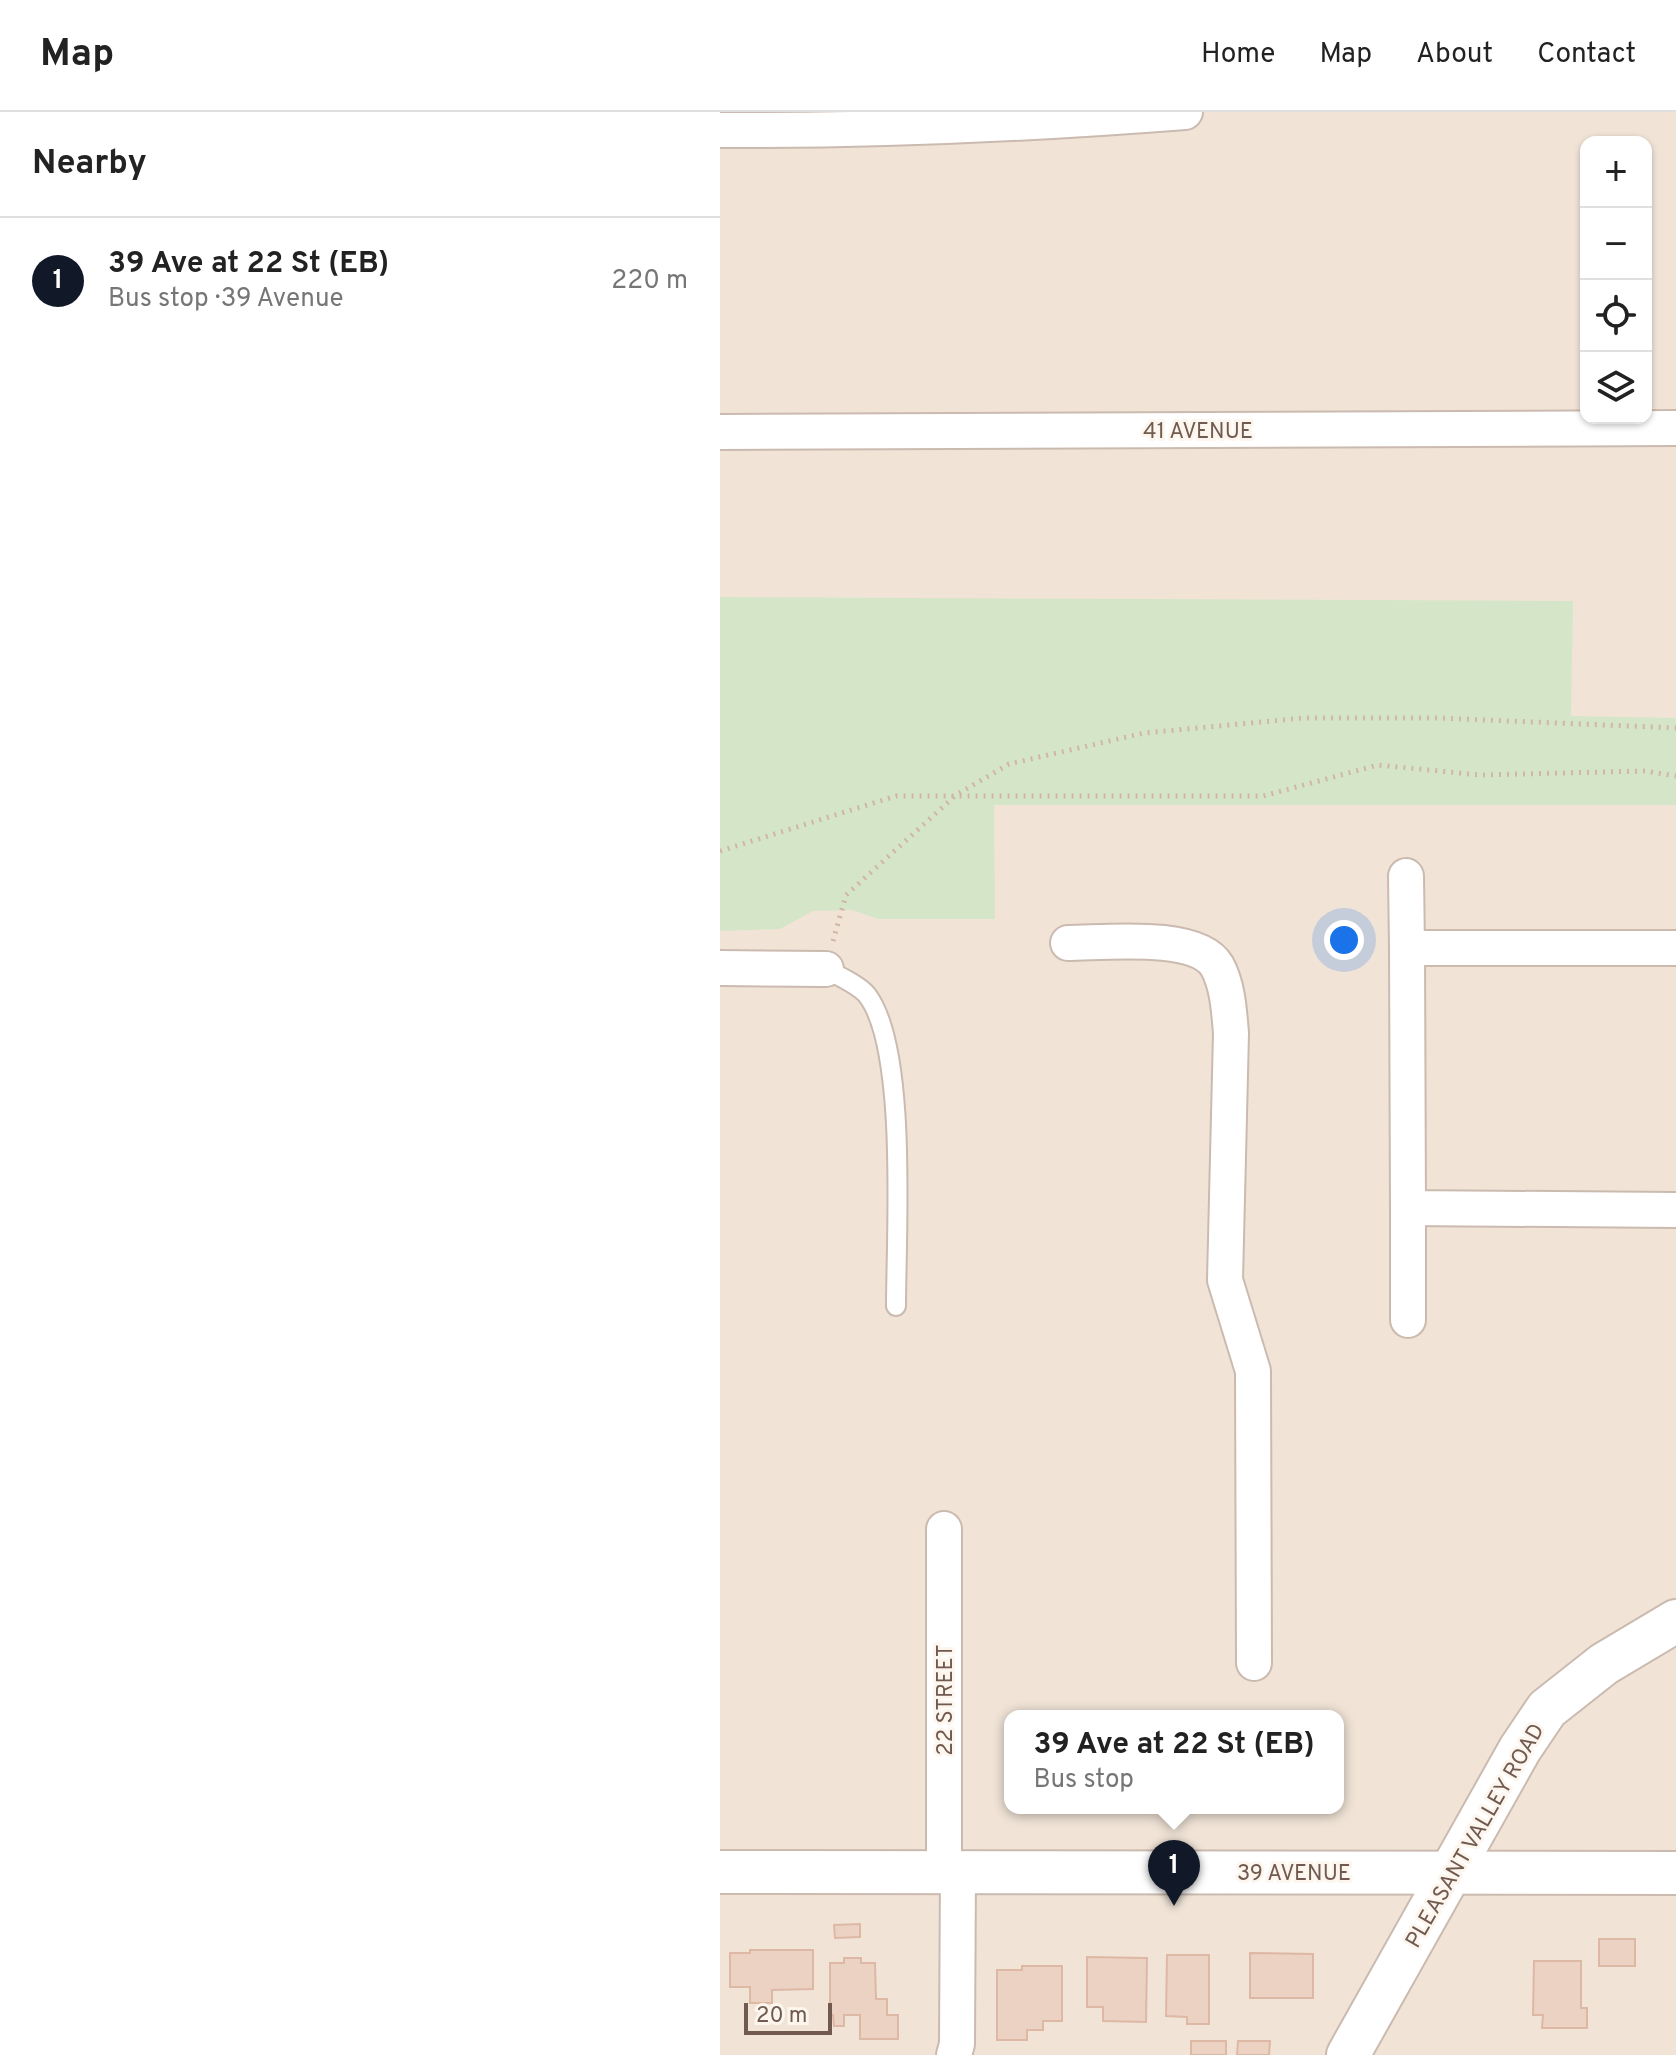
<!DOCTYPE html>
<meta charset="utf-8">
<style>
:root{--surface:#fff;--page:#f2f2f2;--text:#222;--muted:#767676;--line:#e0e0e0;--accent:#111827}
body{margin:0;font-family:Overpass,sans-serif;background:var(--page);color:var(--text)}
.controls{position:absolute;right:24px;top:24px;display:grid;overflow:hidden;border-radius:16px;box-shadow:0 2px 6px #0004}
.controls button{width:72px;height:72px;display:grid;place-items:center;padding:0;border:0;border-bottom:2px solid var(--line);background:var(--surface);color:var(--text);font:40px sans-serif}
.scale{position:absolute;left:24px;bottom:20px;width:88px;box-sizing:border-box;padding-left:8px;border:4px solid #715a4f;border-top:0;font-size:22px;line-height:28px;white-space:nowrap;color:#715a4f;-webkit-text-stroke:6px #fdf6ee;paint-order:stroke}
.you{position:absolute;left:624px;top:828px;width:28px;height:28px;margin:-20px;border:6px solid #fff;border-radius:50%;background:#1a73e8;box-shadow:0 0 0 12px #1a73e833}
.badge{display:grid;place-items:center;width:52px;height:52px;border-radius:50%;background:var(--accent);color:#fff;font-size:26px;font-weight:700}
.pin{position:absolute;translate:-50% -66px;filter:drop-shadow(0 2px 4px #0008)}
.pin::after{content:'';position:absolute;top:42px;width:28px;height:24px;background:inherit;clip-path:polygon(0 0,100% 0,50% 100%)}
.popup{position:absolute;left:284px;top:1598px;width:340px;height:104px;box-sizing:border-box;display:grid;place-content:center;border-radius:16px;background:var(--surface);filter:drop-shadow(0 2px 6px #0005);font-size:26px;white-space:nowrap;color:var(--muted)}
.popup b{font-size:30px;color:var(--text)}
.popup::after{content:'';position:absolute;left:50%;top:100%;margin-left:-16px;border:16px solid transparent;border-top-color:var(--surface)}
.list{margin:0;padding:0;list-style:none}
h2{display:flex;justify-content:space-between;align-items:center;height:104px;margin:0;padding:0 32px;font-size:34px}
h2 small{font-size:26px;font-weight:400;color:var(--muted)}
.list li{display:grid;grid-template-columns:52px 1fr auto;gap:24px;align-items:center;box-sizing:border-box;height:128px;padding:0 32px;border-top:2px solid var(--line)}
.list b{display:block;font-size:30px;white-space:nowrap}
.list p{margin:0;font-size:26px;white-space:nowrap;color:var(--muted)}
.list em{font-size:26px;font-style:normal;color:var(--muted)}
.icon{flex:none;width:44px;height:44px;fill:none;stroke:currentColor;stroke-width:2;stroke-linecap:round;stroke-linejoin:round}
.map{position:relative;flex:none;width:956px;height:1943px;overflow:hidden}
header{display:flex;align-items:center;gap:48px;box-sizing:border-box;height:112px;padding:0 40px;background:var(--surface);border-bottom:2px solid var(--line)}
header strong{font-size:38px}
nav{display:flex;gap:44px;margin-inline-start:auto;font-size:28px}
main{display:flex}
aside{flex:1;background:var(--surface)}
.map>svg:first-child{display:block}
</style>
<header>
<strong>Map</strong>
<nav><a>Home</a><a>Map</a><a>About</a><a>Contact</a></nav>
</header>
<main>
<aside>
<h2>Nearby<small></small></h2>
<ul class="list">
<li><span class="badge">1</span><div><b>39 Ave at 22 St (EB)</b><p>Bus stop · 39 Avenue</p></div><em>220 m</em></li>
</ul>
</aside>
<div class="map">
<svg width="956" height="1943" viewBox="0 0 956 1943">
<rect width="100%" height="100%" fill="#faf2e8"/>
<path fill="#f1e4d7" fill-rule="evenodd" d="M0,0H956V1943H0ZM866,30H926V306H866ZM290,1604H618V1696H290Z"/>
<polygon fill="#d5e6c8" points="0,485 853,489 851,604 956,606 956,693 274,693 275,807 158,807 132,798 93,799 60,817 0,819"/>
<g fill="#ecd2c3" stroke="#ddb8a5" stroke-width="2">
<polygon points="140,1812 140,1825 115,1826 114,1813"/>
<rect x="879" y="1827" width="36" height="27"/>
<polygon points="30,1838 93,1838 93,1877 52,1878 52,1891 30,1891 30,1875 10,1875 10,1841 30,1841"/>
<polygon points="530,1841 593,1842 593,1886 530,1886"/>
<polygon points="447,1843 489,1843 489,1912 467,1912 467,1905 446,1904"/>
<polygon points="367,1845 427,1846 426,1910 383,1909 383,1895 367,1895"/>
<polygon points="124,1846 141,1846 141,1851 155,1851 156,1887 167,1887 167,1903 178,1903 178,1927 140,1927 140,1903 124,1903 124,1914 114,1914 113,1903 110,1903 110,1851 124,1851"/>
<polygon points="814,1849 861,1849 861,1896 867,1896 867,1916 822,1916 823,1903 813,1903"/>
<polygon points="302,1854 342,1854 342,1909 323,1909 323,1918 307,1918 307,1928 277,1928 277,1858 302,1858"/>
<rect x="471" y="1929" width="35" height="14"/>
<polygon points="518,1929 550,1929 549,1943 517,1943"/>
</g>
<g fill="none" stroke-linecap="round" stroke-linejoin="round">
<defs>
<path id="service" d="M106,857C118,864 139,873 147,883C188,936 176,1123 176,1194"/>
<g id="minor">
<path d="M0,18C155,19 310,12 465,0"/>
<polyline points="0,320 956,316"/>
<polyline points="686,764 687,836"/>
<path d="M348,831C383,831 477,820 497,854C508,874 509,899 511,921L505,1168L533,1259L534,1551"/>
<polyline points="956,836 687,836 688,1096 956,1098"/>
<polyline points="0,856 106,857"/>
<polyline points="688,1208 688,1096"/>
<polyline points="224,1417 224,1759"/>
<polyline points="234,1943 237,1932 238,1758"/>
</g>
<g id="tertiary">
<polyline points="0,1760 956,1761"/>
<polyline points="628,1943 800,1637 827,1597 884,1552 956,1509"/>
</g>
</defs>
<use href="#service" stroke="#cbbaaf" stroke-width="22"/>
<use href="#minor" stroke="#cbbaaf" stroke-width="38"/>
<use href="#tertiary" stroke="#cbbaaf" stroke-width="46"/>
<g stroke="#d1b5a6" stroke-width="5" stroke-dasharray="2 6" stroke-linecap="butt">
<polyline points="0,739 176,684 543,684 658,653 760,663 924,659 956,664"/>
<polyline points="113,829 126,783 236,683 289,652 424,621 583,606 717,606 956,616"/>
</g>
<use href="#service" stroke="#fff" stroke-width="18"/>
<use href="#minor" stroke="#fff" stroke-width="34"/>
<use href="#tertiary" stroke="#fff" stroke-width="42"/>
</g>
<g text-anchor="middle" stroke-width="6" stroke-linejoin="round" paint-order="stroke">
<g font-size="22" fill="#715a4f" stroke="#fdf6ee">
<text x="478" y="326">41 AVENUE</text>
<text transform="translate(224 1588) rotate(-90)" y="8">22 STREET</text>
<text transform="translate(754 1723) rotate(-60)" y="8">PLEASANT VALLEY ROAD</text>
<text x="574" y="1768">39 AVENUE</text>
</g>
</g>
</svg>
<div class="controls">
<button>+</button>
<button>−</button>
<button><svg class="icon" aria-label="locate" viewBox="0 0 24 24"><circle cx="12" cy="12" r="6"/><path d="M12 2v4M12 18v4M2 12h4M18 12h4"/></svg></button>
<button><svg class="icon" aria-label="layers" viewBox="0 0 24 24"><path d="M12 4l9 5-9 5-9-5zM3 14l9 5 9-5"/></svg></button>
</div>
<div class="scale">20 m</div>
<div class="you"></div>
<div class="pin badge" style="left:454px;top:1794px">1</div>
<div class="popup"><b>39 Ave at 22 St (EB)</b>Bus stop</div>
</div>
</main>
